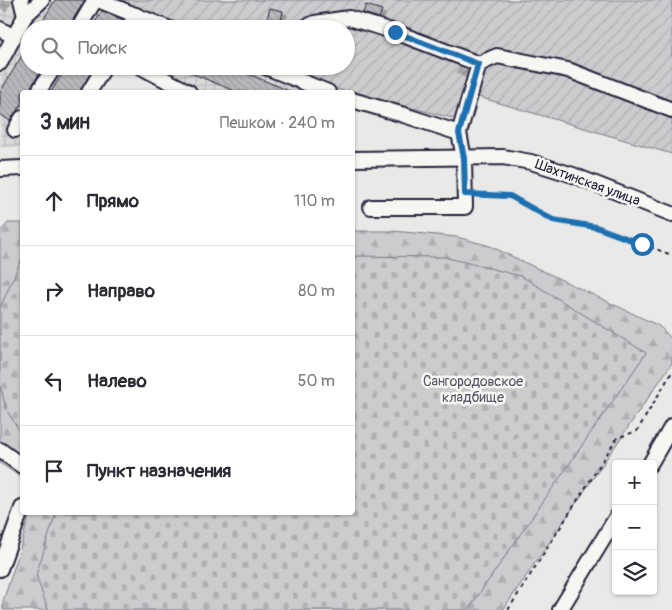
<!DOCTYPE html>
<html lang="ru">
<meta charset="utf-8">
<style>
:root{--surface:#fff;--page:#f2f2f3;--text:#2b2b33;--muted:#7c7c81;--line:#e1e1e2}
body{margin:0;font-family:Pangolin,sans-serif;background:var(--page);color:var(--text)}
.controls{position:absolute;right:15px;bottom:15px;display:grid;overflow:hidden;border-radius:5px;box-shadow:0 1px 4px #0004}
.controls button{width:45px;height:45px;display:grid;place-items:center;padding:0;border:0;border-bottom:1px solid var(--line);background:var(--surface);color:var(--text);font:25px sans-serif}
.stop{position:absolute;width:15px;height:15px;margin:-11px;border:4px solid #1f6fb2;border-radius:50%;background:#fff}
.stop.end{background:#1f6fb2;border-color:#fff;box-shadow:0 1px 5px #0008}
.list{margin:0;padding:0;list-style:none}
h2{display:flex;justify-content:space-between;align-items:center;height:65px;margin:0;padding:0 20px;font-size:21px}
h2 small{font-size:16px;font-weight:400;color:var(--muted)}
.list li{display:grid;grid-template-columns:32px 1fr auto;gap:15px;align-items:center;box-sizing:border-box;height:90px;padding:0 20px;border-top:1px solid var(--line)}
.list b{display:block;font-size:19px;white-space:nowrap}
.list em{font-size:16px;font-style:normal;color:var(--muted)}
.icon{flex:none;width:28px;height:28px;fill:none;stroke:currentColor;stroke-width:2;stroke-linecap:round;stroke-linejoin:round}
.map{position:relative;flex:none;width:672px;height:610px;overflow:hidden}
.search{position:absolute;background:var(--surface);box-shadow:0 1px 4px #0004;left:20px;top:20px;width:335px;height:55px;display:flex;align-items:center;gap:12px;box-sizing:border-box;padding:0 18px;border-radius:28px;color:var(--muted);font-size:19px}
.panel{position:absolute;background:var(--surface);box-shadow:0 1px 4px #0004;left:20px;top:90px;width:335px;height:425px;border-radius:5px}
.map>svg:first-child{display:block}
</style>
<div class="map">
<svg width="672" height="610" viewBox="0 0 672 610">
<defs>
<pattern id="industrial-grid" width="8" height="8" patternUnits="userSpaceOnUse" patternTransform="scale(1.25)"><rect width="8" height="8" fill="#dadada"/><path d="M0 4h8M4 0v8" fill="none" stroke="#bbbbbc"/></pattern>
<pattern id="forest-firs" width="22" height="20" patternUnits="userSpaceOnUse" patternTransform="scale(1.25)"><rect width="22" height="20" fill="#ccccce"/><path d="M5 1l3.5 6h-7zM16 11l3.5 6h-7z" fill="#afafb2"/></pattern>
<pattern id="cemetery-stones" width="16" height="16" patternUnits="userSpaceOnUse" patternTransform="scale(1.25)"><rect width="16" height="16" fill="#ccccce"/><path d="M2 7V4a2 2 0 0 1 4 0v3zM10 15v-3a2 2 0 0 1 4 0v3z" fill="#afafb2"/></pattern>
<pattern id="garden-furrows" width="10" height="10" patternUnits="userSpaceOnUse" patternTransform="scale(1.25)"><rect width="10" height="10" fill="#ccccce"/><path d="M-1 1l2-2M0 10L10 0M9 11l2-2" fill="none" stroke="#afafb2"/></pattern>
<pattern id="building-back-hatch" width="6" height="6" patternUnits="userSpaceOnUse" patternTransform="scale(1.25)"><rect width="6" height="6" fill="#b8b8bc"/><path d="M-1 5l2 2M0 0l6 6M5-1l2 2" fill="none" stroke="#9e9ea2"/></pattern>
</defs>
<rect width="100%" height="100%" fill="#e9e9e7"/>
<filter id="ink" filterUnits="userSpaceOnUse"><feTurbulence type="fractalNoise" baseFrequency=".02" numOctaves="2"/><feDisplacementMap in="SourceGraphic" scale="10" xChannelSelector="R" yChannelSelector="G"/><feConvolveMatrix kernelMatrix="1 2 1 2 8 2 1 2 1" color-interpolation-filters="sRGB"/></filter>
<g filter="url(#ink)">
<g fill="url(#industrial-grid)">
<polygon points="0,0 111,0 184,29 29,29 29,66 117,66 100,92 22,92 22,147 0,148"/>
<polygon points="127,66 279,66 337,89 336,92 199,92"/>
</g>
<g fill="url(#forest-firs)" stroke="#777784">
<polygon points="8,223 22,223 22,478 0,463 0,232"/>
<polygon points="353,231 392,231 426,234 457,237 490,246 659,326 672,339 672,363 503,610 3,610 3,601 18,556 30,513 352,512"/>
</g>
<g fill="url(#cemetery-stones)" stroke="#777784">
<polygon points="353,256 444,257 521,276 646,353 468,610 48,610 36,575 56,513 352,512"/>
<polygon points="22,258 22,435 6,409 0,384 0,308"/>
</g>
<polygon fill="url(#garden-furrows)" stroke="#777784" points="111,0 672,0 672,154 472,95 464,121 337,89 279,66 346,66 346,29 184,29"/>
<g fill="#0003">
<polygon points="0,0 13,0 6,12 0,8"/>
<polygon points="57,0 78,0 85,4 69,29 39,29"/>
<polygon points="271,9 283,13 288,15 285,23 273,20 269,17"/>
<polygon points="381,11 386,14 384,20 369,15 364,13"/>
<polygon points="102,13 124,22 121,29 92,29"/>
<polygon points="29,66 46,66 32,88 31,92 22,92 22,107 13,121 0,113 0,94"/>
<polygon points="69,66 97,66 81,92 52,92"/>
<polygon points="175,66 225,66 290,92 239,92"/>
<polygon points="459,67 470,72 467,79 456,73"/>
</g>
<g fill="url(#building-back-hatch)" stroke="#22223b">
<polygon points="55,0 85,0 67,29 38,29"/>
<polygon points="366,5 382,10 379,18 363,13"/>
<polygon points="270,8 283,11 281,21 267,18"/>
<polygon points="102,11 123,20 118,29 91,29"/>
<polygon points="29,44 29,66 44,66 31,87 29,92 22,92 22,103 10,121 0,114 0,92"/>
<polygon points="67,66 95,66 79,92 51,92"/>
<polygon points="174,66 229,66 292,92 237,92"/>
</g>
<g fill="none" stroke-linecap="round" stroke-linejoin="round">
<defs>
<g id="minor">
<polyline points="21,0 25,16"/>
<polyline points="98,0 170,29"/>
<polyline points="0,29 14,37"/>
<polyline points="78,29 95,0"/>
<polyline points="128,29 136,15"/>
<polyline points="301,29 315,23 349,18 395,32 479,64"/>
<polyline points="0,63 25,16 42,0"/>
<polyline points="139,66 189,92"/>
<polyline points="263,66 328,92"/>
<polyline points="38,92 55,66"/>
<polyline points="89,92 105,66"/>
<polyline points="352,100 404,115 459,133 464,158 465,207 371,207"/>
<polyline points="15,130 22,118"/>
<polyline points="459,133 479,64 497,56 568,70 672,110"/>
<polyline points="352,159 503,157 531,162 573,175 672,214"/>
<polyline points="0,169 22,168"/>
<polyline points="0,450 22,466"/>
<polyline points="650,464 672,426"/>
<polyline points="0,569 22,508"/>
<polyline points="560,610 616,518"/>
</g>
</defs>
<use href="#minor" stroke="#22223b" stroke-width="18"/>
<g stroke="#22223b" stroke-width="2" stroke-dasharray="4 4" stroke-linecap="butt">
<polyline points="476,195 510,197 553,220 596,227 672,255"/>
<polyline points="508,610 617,438 637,431 672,372"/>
</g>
<use href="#minor" stroke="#f6f6f2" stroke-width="14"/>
</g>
</g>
<g fill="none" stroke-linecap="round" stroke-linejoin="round" filter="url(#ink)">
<polyline stroke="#1f6fb2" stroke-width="6" points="395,32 478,64 459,133 464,158 465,194 510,196 553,220 596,227 642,244"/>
</g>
<g text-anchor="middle" stroke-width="5" stroke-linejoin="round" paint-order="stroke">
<g font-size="14" fill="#22223b" stroke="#f6f6f2">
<text transform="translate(588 182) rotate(20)" y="5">Шахтинская улица</text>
</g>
<g font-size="14" fill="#555567" stroke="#f6f6f2">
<text x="473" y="386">Сангородовское<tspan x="473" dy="16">кладбище</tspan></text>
</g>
</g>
</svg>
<div class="controls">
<button>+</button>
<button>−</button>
<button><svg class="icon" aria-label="layers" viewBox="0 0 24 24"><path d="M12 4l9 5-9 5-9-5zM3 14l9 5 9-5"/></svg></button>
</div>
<div class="stop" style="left:642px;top:244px"></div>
<div class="stop end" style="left:395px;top:32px"></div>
<div class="search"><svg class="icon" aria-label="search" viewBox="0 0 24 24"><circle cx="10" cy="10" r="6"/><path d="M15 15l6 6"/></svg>Поиск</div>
<section class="panel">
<h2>3 мин<small>Пешком · 240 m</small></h2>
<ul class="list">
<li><svg class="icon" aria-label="ahead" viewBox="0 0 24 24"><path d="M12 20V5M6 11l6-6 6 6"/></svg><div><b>Прямо</b></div><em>110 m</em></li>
<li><svg class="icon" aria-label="right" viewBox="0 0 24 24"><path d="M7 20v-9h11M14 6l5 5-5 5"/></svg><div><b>Направо</b></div><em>80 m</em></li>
<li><svg class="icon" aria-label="left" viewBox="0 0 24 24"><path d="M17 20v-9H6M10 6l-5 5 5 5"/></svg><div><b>Налево</b></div><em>50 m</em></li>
<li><svg class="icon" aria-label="arrive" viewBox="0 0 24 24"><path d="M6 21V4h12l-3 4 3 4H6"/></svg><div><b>Пункт назначения</b></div></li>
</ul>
</section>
</div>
